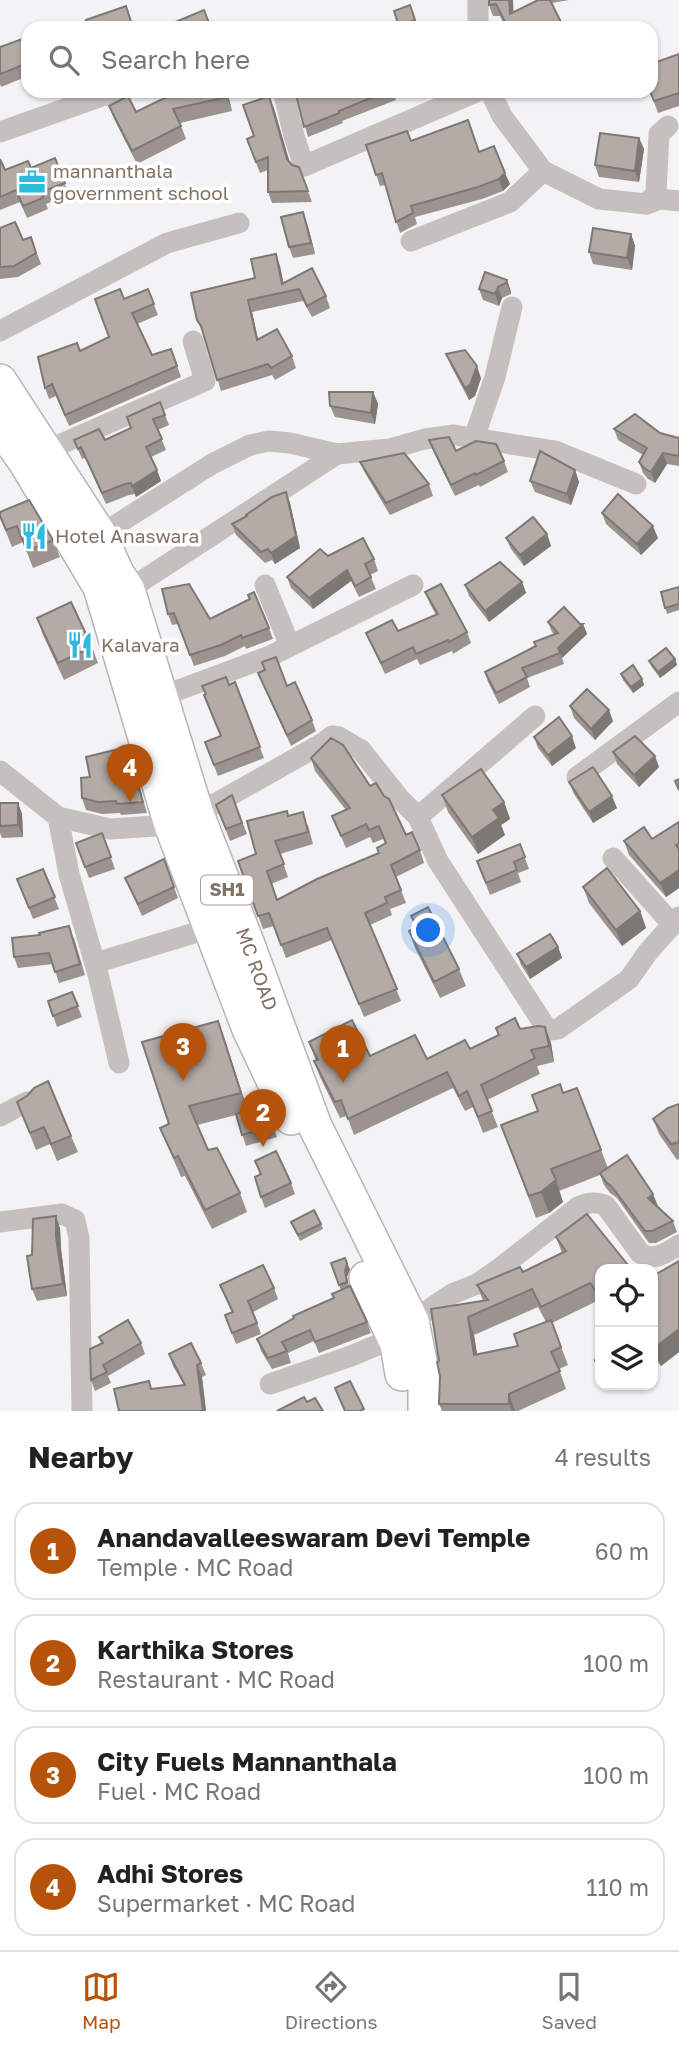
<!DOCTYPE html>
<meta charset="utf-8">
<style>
:root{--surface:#fff;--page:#f2f2f2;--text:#222;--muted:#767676;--line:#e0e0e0;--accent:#b45309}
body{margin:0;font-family:"Golos Text",sans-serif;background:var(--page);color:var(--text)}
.controls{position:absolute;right:21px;bottom:21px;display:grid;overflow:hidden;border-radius:14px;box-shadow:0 2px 5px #0004}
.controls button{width:63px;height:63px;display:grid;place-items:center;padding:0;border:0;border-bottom:2px solid var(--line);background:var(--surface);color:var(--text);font:35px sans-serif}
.you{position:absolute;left:429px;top:931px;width:24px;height:24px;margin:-18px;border:5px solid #fff;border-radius:50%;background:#1a73e8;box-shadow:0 0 0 10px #1a73e833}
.badge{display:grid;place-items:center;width:46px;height:46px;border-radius:50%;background:var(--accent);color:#fff;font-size:23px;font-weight:700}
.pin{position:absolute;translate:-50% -58px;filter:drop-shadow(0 2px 4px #0008)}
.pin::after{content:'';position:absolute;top:37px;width:24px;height:21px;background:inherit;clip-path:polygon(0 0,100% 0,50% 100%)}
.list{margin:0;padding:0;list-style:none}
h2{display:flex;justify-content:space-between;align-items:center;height:91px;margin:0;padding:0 28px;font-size:30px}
h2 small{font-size:23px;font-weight:400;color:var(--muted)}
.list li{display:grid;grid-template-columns:46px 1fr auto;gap:21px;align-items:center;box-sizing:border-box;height:98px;margin:0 14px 14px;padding:0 14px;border:2px solid var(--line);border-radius:21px}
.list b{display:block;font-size:26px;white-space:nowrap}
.list p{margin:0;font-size:23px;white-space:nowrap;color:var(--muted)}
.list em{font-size:23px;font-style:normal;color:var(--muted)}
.icon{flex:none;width:38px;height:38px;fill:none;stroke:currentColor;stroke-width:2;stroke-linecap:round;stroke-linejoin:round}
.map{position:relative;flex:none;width:679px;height:1411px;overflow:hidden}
.search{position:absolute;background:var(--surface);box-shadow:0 2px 5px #0004;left:21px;right:21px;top:21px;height:77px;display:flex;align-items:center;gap:18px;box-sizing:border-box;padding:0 24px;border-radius:21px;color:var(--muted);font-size:26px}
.sheet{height:539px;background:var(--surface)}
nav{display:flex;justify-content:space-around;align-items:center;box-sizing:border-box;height:98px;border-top:2px solid var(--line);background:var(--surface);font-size:19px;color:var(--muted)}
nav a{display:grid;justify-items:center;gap:4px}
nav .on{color:var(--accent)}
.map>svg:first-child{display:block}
</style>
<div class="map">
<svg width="679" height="1411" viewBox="0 0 679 1411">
<rect width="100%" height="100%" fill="#f3f3f6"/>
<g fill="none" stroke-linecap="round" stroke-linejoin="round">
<defs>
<g id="primary">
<polyline points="0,381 100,535 117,573 128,590 197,814 247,942 315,1126 412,1321 425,1386 425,1411"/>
<polyline points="0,426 26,463 100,587 171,825 249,1029 291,1118"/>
<polyline points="366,1278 397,1344 402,1374"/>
</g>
</defs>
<use href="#primary" stroke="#bab4b1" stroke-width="36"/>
<g stroke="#c5c0bd" stroke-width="21">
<polyline points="478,0 478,28"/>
<polyline points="283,91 294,136 304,166 478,91"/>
<polyline points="490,91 502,116 543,171 599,199 647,204 660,199 679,201"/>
<polyline points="0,132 116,91"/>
<polyline points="647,204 656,193 659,134 668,126"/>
<polyline points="411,241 510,202 543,171"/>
<polyline points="0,331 167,243 239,223"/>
<polyline points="474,438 495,377 512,307"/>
<polyline points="45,451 205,381 193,341"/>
<polyline points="100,535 212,464 250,445 269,441 290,443 337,454 389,449 425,439 454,435 555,451 636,484"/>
<polyline points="265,585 290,646"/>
<polyline points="128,590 337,454"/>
<polyline points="160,697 270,656 413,585"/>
<polyline points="0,771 58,817 110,829 171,825 197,814 323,743 332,736 339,737 361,750 400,799 418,817 438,861 545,1026 550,1030 558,1029 629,979 648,952 679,917"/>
<polyline points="577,777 679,702"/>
<polyline points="58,817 69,874 99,978 119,1063"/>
<polyline points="418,817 535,716"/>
<polyline points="613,858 673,925"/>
<polyline points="95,963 211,928"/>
<polyline points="0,1116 27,1102"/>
<polyline points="0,1222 62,1214 75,1220 79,1238 82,1411"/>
<path d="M412,1321L452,1294L477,1284L500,1268L578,1207C588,1202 596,1201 606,1206L640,1253C654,1262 666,1253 679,1245"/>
<polyline points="270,1384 351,1356 394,1338"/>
</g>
<use href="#primary" stroke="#fff" stroke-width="33"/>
</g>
<g fill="#9b938f" fill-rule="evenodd">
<polygon points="489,0 514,12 562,24 563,28 506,28 500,16 493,16 489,5"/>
<polygon points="551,0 569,0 552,3"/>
<polygon points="410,5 417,26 412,28 400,28 394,11"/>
<polygon points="28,37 28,76 1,87 0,84 0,47"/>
<polygon points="679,54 679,106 658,113 650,91"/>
<polygon points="179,91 227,91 232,111 180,123 186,139 137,164 114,119 109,106 136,112"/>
<polygon points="295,91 392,91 396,100 342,121 343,123 308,137"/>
<polygon points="269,96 289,161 292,165 299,167 312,202 272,203 268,192 268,170 260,173 251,150 254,136"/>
<polygon points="639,138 644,149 639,182 599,177 595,165"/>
<polygon points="411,141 479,152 510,184 503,191 482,199 415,217 417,224 400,233 385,185 380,186 366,145"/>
<polygon points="55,158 69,195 46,204 48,209 27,218 20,202 0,210 0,159 5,170 31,168"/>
<polygon points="307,223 315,254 293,258 289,247"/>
<polygon points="0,228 23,240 31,237 41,264 18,277 0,279"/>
<polygon points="631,234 635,246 632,270 593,264 589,252"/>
<polygon points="280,266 283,283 326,296 330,308 312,317 303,301 252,312 258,340 292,356 296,368 275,380 272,375 221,391 204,335 197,320 255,278"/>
<polygon points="507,280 511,292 511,294 502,298 499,306 483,300 479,289"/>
<polygon points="148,289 158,315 137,324 152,355 171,349 181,377 69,426 56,396 49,399 45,388 80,351 109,337 124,299"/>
<polygon points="446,354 481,378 475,396 469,400 451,366"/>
<polygon points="373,392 378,404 375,424 335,417 330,406"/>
<polygon points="160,402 169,425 158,430 166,450 151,457 161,481 136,497 135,494 129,495 106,504 85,458 82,459 74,440 105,440 131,428"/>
<polygon points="614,429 679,438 679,466 667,464 655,483 648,479 643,473 639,462 643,455 618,440"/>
<polygon points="429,440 456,451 504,461 508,472 480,487 479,485 455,496 433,451"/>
<polygon points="360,462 429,484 433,496 390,515 365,473"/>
<polygon points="575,470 579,482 571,505 535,492 530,481"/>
<polygon points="286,492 290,503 300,548 275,564 272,560 265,563 236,535 232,524 246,517"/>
<polygon points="602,513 658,538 641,555 606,524"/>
<polygon points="0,517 53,540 60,557 33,568 23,542 12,547"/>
<polygon points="547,534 551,546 524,566 511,549 506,538"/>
<polygon points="328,556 374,559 378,571 370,575 376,589 359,597 351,581 313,609 291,588 287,577"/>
<polygon points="522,582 526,593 489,622 469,596 465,585"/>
<polygon points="679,587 679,610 667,614 661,592"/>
<polygon points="162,589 210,619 269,628 273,639 246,649 245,646 225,656 194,666 178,624 172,625 168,614"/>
<polygon points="425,592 467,632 471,643 453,654 452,651 420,665 417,659 385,674 371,644 366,633 398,631 436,615 430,604"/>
<polygon points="37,618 92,647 98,663 64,680 43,635"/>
<polygon points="548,622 583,624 587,634 562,658 564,664 527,678 530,687 499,704 488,682 485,672 536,646 554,634 552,632"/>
<polygon points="675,659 677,665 660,678 651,666 649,661"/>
<polygon points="265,670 287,686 312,720 316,731 291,746 258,673"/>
<polygon points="621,674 642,679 644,685 633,693 623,680"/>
<polygon points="235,682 264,758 218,776 205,742 220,736 229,685"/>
<polygon points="570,706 613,721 595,740 574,718"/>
<polygon points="534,737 576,748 552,766 538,748"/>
<polygon points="613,752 659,767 639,787 617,764"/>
<polygon points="311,758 370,786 406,835 420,850 424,863 396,877 406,903 390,909 392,915 370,925 401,1001 364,1017 332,940 286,958 274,926 263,929 238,861 256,854 289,816 308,825 313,844 280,854 288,877 271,884 277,900 379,853 385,843 383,839 373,843 370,837 346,848 332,816 346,810 315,771"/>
<polygon points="131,759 147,813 121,815 120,813 102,814 86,810 82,798 90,777"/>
<polygon points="569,782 617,808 593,823 574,794"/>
<polygon points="232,795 247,834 230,841 216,805"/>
<polygon points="442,795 504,802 510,819 501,825 505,835 478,854 448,812"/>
<polygon points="0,803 18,803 22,814 23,837 2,838 0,833"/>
<polygon points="679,822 679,888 666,897 629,855 624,841 652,839"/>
<polygon points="102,833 115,869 89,878 76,843"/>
<polygon points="520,844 529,869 518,873 521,882 490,895 477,861"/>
<polygon points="164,859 178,898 142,916 125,878"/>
<polygon points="43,869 59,909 33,919 17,879"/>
<polygon points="583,887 640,911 646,928 622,946 589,903"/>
<polygon points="411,916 459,969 466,986 440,998 415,948 409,931 416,928"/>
<polygon points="74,938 85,975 59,983 53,964 18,968 14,957"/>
<polygon points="558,947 562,958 530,979 521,965 517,954"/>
<polygon points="72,992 82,1017 57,1027 48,1001"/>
<polygon points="218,1021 248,1111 265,1105 277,1137 246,1146 236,1115 197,1125 208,1150 240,1193 247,1212 212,1229 185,1176 181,1177 160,1128 169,1124"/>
<polygon points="545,1027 551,1043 554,1062 537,1066 540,1074 487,1100 498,1127 483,1133 473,1107 465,1111 453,1088 354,1135 347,1116 340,1118 320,1077 314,1061 316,1061 309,1042 370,1056 427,1059 470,1049 499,1035 496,1028 520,1029"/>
<polygon points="577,1088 608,1168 658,1206 673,1221 677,1232 656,1243 649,1243 617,1198 610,1193 604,1185 600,1175 559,1191 563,1202 549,1213 536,1218 501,1125 538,1111 563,1093"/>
<polygon points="17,1102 71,1136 78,1152 57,1161 50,1144 36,1150"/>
<polygon points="679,1104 679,1159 677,1160 659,1134 653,1119"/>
<polygon points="255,1161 291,1183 295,1194 265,1208 261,1197 260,1174"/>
<polygon points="291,1222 321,1224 323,1229 300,1241"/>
<polygon points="60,1228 61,1249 67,1296 37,1301 32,1289 32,1255"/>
<path d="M556,1237L600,1269V1306L597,1301L552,1323L568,1365L559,1369L566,1389L518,1411H442L439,1404V1361L431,1309L483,1301L477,1285L523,1272L562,1253ZM538,1307L546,1322L518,1346L477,1355L474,1335Z"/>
<polygon points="679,1261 679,1352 661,1366 653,1355 653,1276"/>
<polygon points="331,1263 350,1269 347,1277 349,1286 367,1322 371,1333 319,1353 314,1341 288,1353 291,1363 272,1369 261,1351 257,1339 333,1299 341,1290"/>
<polygon points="220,1285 274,1288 278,1299 253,1312 261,1334 236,1344 225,1315 232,1313"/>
<polygon points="99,1337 141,1343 145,1354 108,1376 111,1383 95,1391 91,1380 101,1343"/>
<polygon points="169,1354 201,1363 206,1375 202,1377 206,1411 152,1389 184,1385 173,1366"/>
</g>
<g fill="#7e7874">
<polygon points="509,0 513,0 514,25 510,14"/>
<polygon points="225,91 227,91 232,111 227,97"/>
<polygon points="269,96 274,108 292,170 287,159"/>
<polygon points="639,138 644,149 639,182 635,171"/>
<polygon points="505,173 510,184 503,191 499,179"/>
<polygon points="303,212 307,223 315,254 311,243"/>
<polygon points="631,234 635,246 632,270 627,258"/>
<polygon points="276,254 280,266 286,295 282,284"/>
<polygon points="507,280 511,292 511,294 506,283"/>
<polygon points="498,287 502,298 499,306 495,294"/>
<polygon points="248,300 252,312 261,352 257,340"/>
<polygon points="477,366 481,378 475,396 469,400 465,388"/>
<polygon points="373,392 378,404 375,424 371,413"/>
<polygon points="663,453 667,464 655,483 651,472"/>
<polygon points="157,470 161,481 136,497 132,486"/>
<polygon points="575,470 579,482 571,505 567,494"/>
<polygon points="286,492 290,503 300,548 275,564 271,553"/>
<polygon points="653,526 658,538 641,555 637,544"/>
<polygon points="547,534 551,546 524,566 520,555"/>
<polygon points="347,570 351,581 313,609 309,598"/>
<polygon points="522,582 526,593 489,622 485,611"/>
<polygon points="583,624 587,634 562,658 558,648"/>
<polygon points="675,659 677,665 660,678 658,672"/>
<polygon points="642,679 644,685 633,693 631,687"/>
<polygon points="609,710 613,721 595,740 591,729"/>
<polygon points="572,736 576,748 552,766 548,755"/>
<polygon points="655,756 659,767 639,787 634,775"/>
<polygon points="612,796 617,808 593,823 589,812"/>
<polygon points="504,802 510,819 501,825 505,835 478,854 472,837 493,810"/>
<polygon points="18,803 22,814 23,837 18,825"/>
<polygon points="679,870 679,888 666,897 660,883"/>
<polygon points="640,911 646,928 622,946 616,930"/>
<polygon points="558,947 562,958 530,979 526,967"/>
<polygon points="218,1021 225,1040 248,1112 241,1093"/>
<polygon points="545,1027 551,1043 554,1062 549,1046"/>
<polygon points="556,1180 563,1202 549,1213 541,1192"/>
<polygon points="653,1194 658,1206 652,1209 648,1198"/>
<polygon points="56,1216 60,1228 61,1249 67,1296 63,1284 56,1237"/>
<polygon points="347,1263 350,1269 347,1277 349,1287 345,1271"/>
<polygon points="468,1317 474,1335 480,1373 474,1355"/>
<polygon points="679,1329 679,1352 661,1366 654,1348"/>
<polygon points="197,1365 202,1377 206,1411 203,1411"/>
<polygon points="509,1394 515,1411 512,1411 509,1404"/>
</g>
<g fill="#b4aba6" stroke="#7e7874" stroke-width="2">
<polygon points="489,0 509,0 510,14 538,0 550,0 562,24 553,28 508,28 496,4 489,5"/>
<polygon points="410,5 415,20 399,26 394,11"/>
<polygon points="126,6 133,28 88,28 86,20"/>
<polygon points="204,10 211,28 161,28"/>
<polygon points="28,37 28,63 0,74 0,47"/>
<polygon points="679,54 679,93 654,101 650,91 651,91 651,64"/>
<polygon points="179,91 225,91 227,97 173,109 181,126 132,151 109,106 128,96 136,112"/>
<polygon points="295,91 388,91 339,111 339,113 304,127"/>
<polygon points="269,96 287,159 292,165 299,167 308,191 268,192 268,157 256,162 247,139 254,136 243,105"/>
<polygon points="468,120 479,152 494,146 505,173 499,179 478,187 411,206 413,213 396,222 382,173 376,175 366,145 407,131 411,141"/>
<polygon points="600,133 639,138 635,171 595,165"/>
<polygon points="55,158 65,183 41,192 43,198 23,206 16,190 0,197 0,159 5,170 28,161 31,168"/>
<polygon points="303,212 311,243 289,247 281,217"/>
<polygon points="15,222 23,240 31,237 36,253 14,266 0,267 0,228"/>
<polygon points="593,228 631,234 627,258 589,252"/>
<polygon points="276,254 282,284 312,268 326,296 307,306 299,289 248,300 257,340 277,329 292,356 271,368 268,364 217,380 201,326 197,320 191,293 255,278 251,259"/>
<polygon points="485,272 507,280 506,283 498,287 495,294 479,289"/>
<polygon points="120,289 124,299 148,289 154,304 132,313 152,355 171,349 177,366 65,415 52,384 45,388 38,357 77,343 80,351 109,337 95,299"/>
<polygon points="465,350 477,366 470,385 465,388 446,354"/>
<polygon points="329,392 373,392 371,413 330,406"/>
<polygon points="160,402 165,415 153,419 162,439 146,447 157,470 132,486 131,483 125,484 102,493 81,447 78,449 74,440 99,429 105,440 131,428 127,417"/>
<polygon points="635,414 660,433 679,438 679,456 663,453 651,472 644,468 639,462 647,448 614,429"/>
<polygon points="449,437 456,451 476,441 496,444 504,461 476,475 475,473 451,485 429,440"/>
<polygon points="540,451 575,470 567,494 530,481"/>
<polygon points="404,453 429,484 386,503 360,462"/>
<polygon points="286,492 296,536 271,553 268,549 261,552 232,524 247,516 246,515 272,497"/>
<polygon points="618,494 653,526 637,544 602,513"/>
<polygon points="29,500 53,540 27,551 17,526 6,530 0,516 0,512"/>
<polygon points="533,517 547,534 520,555 506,538"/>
<polygon points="363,538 374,559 365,564 371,577 355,586 347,570 309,598 287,577 320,549 328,556"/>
<polygon points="500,562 522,582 485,611 465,585"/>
<polygon points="189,584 210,619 250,599 248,595 254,592 269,628 242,638 241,635 221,645 190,655 174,613 168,614 162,589"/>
<polygon points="441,584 467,632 449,642 448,640 416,654 413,647 381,663 366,633 392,620 398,631 438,614 425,592"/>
<polygon points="679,587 679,604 665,608 661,592"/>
<polygon points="71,602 92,647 58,663 37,618"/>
<polygon points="564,607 580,624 583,624 558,648 560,653 522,668 527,677 496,693 485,672 536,646 534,642 558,633 548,622"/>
<polygon points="666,648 675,659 658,672 649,661"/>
<polygon points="276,657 287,686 295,682 312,720 287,735 258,673 265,670 262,662"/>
<polygon points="633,665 642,679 631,687 621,674"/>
<polygon points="226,677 229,685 235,682 260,747 214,765 205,742 221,736 204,695 206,694 202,686"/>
<polygon points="587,689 609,710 591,729 570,706"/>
<polygon points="559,717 572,736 548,755 534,737"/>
<polygon points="635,736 655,756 634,775 613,752"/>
<polygon points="331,738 343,745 370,786 376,783 384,796 389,799 406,835 412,832 420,850 391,865 401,890 385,897 387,903 365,913 397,989 359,1004 327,928 281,945 269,913 258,916 238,861 256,854 247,821 287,811 288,816 303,812 308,832 275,841 284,864 267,871 277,900 317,879 379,853 377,848 386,843 379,826 369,830 366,824 341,836 332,816 350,808 311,758"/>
<polygon points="127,747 143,802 117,804 116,801 98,802 82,798 81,778 90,777 86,757"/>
<polygon points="593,767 612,796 589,812 569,782"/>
<polygon points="481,769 504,802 493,810 499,818 472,837 442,795"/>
<polygon points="679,779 679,790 675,781"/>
<polygon points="232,795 242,823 226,829 216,805"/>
<polygon points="0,803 18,803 18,825 0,826"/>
<polygon points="679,822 679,844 676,845 679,849 679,870 660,883 624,841 644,827 652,839"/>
<polygon points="102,833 111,857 85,867 76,843"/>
<polygon points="520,844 525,857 514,862 517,870 486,883 477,861"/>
<polygon points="164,859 174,887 138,904 125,878"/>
<polygon points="607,868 640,911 616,930 583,887"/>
<polygon points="43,869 55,897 29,908 17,879"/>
<polygon points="428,907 459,969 434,982 409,931 417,927 411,916"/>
<polygon points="69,926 80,964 55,972 49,953 14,957 12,938 40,935 39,933"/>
<polygon points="550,934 558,947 526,967 517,954"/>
<polygon points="72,992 78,1006 53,1016 48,1001"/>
<polygon points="515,1018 520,1029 538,1026 545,1027 549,1046 531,1050 535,1058 481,1085 492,1111 478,1117 467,1091 459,1096 447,1072 348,1119 341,1100 335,1102 314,1061 318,1060 309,1042 352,1020 370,1056 415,1035 427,1059 465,1040 470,1049 499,1035 496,1028"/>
<polygon points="218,1021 241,1093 189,1106 208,1150 217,1148 240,1193 205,1210 178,1156 174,1158 160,1128 169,1124 142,1042"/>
<polygon points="48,1081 71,1136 51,1144 44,1127 30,1133 17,1102 27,1096 34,1088"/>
<polygon points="560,1084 563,1093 577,1088 601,1150 551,1169 556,1180 541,1192 529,1196 501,1125 538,1111 532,1095"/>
<polygon points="679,1104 679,1142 671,1144 653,1119 668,1108"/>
<polygon points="265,1105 273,1125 242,1135 236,1114"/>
<polygon points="276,1151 291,1183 261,1197 255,1177 261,1174 255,1161"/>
<polygon points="627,1155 653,1194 648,1198 673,1221 652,1231 645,1231 612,1187 606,1182 600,1173"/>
<polygon points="314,1210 321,1224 298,1235 291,1222"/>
<polygon points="587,1214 631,1269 600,1269 600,1296 590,1283 541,1307 532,1289 468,1317 474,1355 518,1346 514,1334 551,1320 561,1347 551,1352 560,1371 509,1394 509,1404 439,1404 440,1376 437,1362 439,1361 431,1309 488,1300 477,1285 520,1267 523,1272 566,1251 556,1237"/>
<polygon points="56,1216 56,1237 63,1284 32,1289 27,1256 32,1255 33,1219"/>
<polygon points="345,1258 347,1263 345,1271 347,1282 339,1285 331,1263"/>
<polygon points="679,1261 679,1329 654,1348 653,1346 653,1276"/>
<polygon points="263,1265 274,1288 248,1301 257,1323 232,1333 225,1315 233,1312 220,1285"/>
<polygon points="350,1286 367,1322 315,1342 310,1330 282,1342 287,1351 268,1358 257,1339 294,1318 293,1316 334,1298 332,1294"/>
<polygon points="128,1320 141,1343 103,1365 107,1372 91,1380 90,1349 103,1343 99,1337"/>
<polygon points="191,1343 201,1363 197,1365 203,1411 119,1411 114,1389 149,1381 151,1389 185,1385 169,1354"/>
<polygon points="600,1359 600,1375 595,1360"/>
<polygon points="350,1381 364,1409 360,1411 345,1411 335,1388"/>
<polygon points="304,1397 307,1402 315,1398 323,1411 277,1411"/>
</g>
<defs>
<symbol id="office-bare" viewBox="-9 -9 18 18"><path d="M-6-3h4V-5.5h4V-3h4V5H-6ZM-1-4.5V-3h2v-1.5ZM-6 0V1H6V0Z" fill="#2bbbde" stroke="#fff" stroke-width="2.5" paint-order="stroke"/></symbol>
<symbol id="restaurant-bare" viewBox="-9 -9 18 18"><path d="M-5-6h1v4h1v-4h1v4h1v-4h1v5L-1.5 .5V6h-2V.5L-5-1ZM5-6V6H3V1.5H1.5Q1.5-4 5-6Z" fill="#2bbbde" stroke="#fff" stroke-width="2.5" paint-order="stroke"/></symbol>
</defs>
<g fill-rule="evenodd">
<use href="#office-bare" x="13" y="163" width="38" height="38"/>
<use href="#restaurant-bare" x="15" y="517" width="38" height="38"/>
<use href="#restaurant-bare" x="61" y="626" width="38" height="38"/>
</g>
<g text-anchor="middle" stroke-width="7" stroke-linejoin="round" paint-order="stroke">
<rect fill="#fff" stroke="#a89c94" stroke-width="2" x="201" y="875.5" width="52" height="29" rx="5"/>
<g font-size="18" font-weight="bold" fill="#837266">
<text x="227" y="896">SH1</text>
</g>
<g font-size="19" fill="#837266" stroke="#fff" text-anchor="start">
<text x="53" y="178">mannanthala<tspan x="53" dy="22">government school</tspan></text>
<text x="55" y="543">Hotel Anaswara</text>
<text x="101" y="652">Kalavara</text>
</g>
<g font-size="19" fill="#837266" stroke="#fff">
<text transform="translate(257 969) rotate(70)" y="7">MC ROAD</text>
</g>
</g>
</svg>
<div class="controls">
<button><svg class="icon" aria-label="locate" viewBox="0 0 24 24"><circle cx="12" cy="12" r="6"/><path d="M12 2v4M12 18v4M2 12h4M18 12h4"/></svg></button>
<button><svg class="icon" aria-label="layers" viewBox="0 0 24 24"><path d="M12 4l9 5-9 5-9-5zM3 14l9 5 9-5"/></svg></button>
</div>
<div class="you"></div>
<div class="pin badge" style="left:343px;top:1083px">1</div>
<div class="pin badge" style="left:263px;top:1147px">2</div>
<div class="pin badge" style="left:183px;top:1081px">3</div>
<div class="pin badge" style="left:130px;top:802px">4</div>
<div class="search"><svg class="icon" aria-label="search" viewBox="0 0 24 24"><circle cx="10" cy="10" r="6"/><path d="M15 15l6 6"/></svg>Search here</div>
</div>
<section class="sheet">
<h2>Nearby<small>4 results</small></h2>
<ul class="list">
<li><span class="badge">1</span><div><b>Anandavalleeswaram Devi Temple</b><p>Temple · MC Road</p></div><em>60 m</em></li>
<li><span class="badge">2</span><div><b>Karthika Stores</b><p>Restaurant · MC Road</p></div><em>100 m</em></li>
<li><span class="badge">3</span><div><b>City Fuels Mannanthala</b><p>Fuel · MC Road</p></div><em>100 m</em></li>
<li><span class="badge">4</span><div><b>Adhi Stores</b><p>Supermarket · MC Road</p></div><em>110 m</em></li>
</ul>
</section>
<nav>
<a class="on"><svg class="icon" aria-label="map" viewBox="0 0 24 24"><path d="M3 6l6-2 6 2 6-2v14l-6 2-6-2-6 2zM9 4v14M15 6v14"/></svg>Map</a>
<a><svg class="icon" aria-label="directions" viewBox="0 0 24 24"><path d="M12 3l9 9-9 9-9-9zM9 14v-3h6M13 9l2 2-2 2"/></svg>Directions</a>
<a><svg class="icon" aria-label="saved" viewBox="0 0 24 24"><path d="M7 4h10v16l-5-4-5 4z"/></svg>Saved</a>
</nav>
